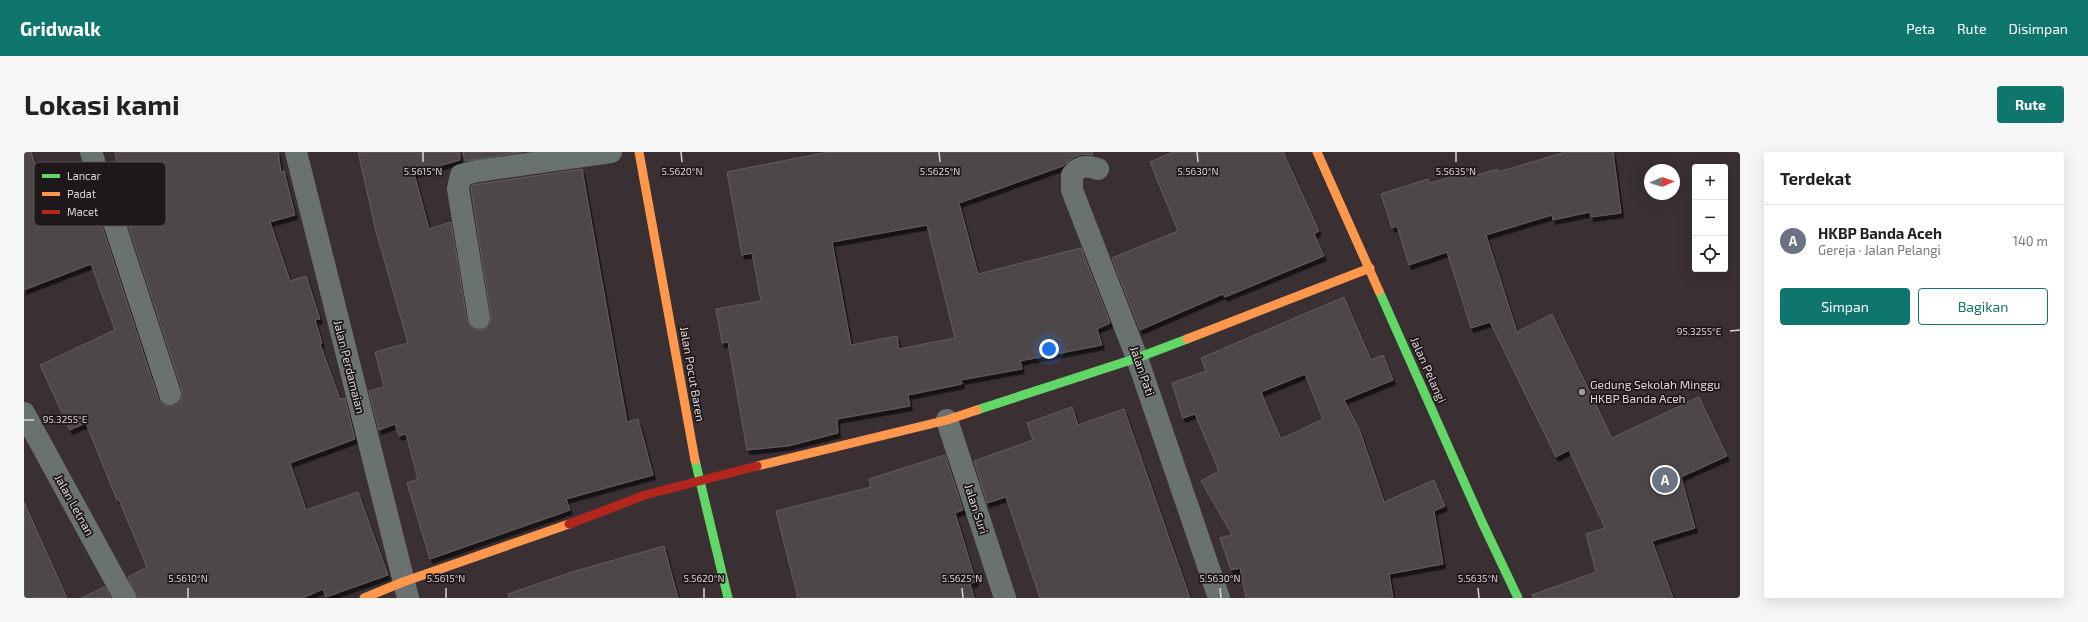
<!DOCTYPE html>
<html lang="id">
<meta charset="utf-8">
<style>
:root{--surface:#fff;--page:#f6f6f6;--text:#222;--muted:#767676;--line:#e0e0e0;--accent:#0f766e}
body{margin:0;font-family:"Exo 2",sans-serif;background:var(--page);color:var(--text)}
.controls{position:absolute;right:12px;top:12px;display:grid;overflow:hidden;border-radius:4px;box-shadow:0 4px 16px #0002}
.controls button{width:36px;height:36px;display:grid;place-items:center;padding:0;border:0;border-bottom:1px solid var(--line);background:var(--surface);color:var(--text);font:20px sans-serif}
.compass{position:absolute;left:1620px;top:12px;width:36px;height:36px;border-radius:50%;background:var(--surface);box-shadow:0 4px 16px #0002;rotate:87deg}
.you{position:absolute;left:1025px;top:197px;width:14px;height:14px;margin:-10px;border:3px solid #fff;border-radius:50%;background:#1a73e8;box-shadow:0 0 0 6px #1a73e833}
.badge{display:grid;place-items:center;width:26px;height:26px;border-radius:50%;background:var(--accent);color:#fff;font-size:13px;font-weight:700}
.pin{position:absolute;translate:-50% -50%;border:2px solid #fff;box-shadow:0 1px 4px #0006}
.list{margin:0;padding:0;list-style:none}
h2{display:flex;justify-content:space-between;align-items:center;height:52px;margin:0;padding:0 16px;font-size:17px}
h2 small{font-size:13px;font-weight:400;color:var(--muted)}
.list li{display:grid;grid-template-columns:26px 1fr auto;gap:12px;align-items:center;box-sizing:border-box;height:72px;padding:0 16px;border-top:1px solid var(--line)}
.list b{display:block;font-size:15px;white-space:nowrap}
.list p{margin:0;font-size:13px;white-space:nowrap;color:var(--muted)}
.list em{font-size:13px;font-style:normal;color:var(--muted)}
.actions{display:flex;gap:8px;padding:12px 16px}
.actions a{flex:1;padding:9px 0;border:1px solid var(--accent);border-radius:4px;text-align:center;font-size:14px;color:var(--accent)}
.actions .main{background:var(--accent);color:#fff}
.icon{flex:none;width:22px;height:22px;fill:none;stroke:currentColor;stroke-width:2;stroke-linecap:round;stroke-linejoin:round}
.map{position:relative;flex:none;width:1716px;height:446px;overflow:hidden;border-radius:4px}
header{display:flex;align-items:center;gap:24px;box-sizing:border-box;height:56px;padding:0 20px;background:var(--accent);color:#fff}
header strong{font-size:19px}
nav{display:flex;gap:22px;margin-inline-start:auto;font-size:14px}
.intro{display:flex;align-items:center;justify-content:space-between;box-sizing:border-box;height:96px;padding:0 24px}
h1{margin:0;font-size:28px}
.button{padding:10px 18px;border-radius:4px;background:var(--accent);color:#fff;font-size:14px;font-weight:700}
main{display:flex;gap:24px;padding:0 24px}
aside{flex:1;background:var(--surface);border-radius:4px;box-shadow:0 4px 16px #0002}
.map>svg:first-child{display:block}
</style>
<header>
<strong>Gridwalk</strong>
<nav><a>Peta</a><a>Rute</a><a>Disimpan</a></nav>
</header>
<div class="intro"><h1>Lokasi kami</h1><a class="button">Rute</a></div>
<main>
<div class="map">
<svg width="1716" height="446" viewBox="0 0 1716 446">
<defs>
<filter id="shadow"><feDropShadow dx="2.5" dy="4.5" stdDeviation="0" flood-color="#0009"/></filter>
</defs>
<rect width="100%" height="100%" fill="#3a3034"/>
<g fill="#4e4749" stroke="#655d60" fill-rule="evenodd" filter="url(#shadow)">
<polygon points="0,0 7,0 20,38 61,22 134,246 138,252 144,254 150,254 156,250 158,244 158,238 85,14 93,10 91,0 254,0 257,20 260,19 271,63 246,70 266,129 282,124 296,167 291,168 298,191 296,192 316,247 321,246 331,287 266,311 282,358 334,340 364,423 302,445 299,437 279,446 113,446 104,425 123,415 95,348 93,348 62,271 46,278 16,213 91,178 67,112 0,138"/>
<polygon points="334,0 435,0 436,8 390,21 405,77 427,70 443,168 446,174 451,178 457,178 463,175 467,170 467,164 447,37 448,33 558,17 603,270 614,267 629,323 542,347 546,358 406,407 383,331 394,327 382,282 375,284 371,272 355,278 345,239 360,235 351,200 384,191 352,79"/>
<polygon points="439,0 498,0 441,9"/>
<path d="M804,0H1068L1069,3L1059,2L1050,5L1039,14L935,51L954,122L1057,96L1086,171L1073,177L1078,193L996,209L998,217L937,228L938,232L884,243L886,254L813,267L814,281L764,294L723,298L704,190L698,191L692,157L737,149L728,101L718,103L703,20ZM903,73L931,186L875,197L873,184L827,193L808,90Z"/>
<polygon points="1149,0 1259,0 1295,79 1290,82 1300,104 1201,145 1199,142 1116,178 1088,106 1154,79 1126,10"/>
<polygon points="1542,0 1589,0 1597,61 1567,65 1566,60 1529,68 1528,63 1462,83 1493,180 1528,162 1588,286 1675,245 1703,304 1657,325 1671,376 1628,389 1649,446 1509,446 1508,443 1572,420 1562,382 1581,376 1545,298 1532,305 1466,170 1447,176 1423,100 1385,113 1373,74 1368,76 1357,42 1404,27 1406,31 1440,21 1442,27 1473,17 1474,20"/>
<path d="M1320,145L1347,208L1359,203L1369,228L1320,248L1336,279L1360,350L1410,328L1421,354L1410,359L1419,412L1365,422L1369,446H1222L1216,416L1207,418L1196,386L1208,383L1177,329L1195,319L1171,262L1159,266L1148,231L1182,219L1177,206ZM1281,222L1299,267L1257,287L1237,240Z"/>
<polygon points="1048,255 1054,273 1100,257 1166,446 1016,446 982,345 963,351 950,309 1009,288 1003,271"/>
<polygon points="921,303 939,358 931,361 952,430 946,431 950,446 774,446 752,359 847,335 845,327"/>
<polygon points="0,350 43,446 0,446"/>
<polygon points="640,394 654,446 485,446 484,442 548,420"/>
<polygon points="81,435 87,446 57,446"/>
</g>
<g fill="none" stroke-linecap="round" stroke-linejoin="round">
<g stroke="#6a7271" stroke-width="22">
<polyline points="67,0 146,242"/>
<polyline points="272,0 384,446"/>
<path d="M1074,17C1063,13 1055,13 1048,23V38L1113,206L1195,446"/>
<polyline points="455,166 434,37 437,23 453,19 587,0"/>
<polyline points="0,261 101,446"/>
<polyline points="923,268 981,446"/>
</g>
<g stroke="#63d668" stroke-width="9">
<polyline points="1355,139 1457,368 1494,446"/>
<polyline points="953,258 1113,206 1163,187"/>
<polyline points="671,308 704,446"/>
</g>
<g stroke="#ff974d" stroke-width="9">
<polyline points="615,0 671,308"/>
<polyline points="1293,0 1355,139"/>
<polyline points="1163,187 1346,116"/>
<polyline points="733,314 923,268 953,258"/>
<polyline points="340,446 379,430 545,372"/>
</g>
<polyline stroke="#b3261e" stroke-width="9" points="545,372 621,343 733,314"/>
</g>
<path fill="none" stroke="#ded4d7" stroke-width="1.5" d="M399,0V10M657,0L658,10M915,0L916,10M1173,0L1174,10M1432,0V10M1706,179L1716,178M0,268H10M164,436V446M422,436V446M680,436V446M938,436L939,446M1196,436L1197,446M1454,436L1455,446"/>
<circle fill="#a59b9e" stroke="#1f181a" stroke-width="1.5" cx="1558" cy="240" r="4"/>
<g text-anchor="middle" stroke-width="3.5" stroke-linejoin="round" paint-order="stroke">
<g font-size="12" fill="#ded4d7" stroke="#1f181a">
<text transform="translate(325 215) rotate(76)" y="4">Jalan Perdamaian</text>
<text transform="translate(1404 218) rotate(66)" y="4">Jalan Pelangi</text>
<text transform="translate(1118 219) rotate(71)" y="4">Jalan Pati</text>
<text transform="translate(668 222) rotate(80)" y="4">Jalan Pocut Baren</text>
<text transform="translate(50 353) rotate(61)" y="4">Jalan Letnan</text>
<text transform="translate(952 357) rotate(72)" y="4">Jalan Suri</text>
</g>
<g font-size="12" fill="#ded4d7" stroke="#1f181a" text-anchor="start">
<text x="1566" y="237">Gedung Sekolah Minggu<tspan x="1566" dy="14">HKBP Banda Aceh</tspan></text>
</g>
</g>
<rect x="10" y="10" width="132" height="64" rx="6" fill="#1f181a" stroke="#585053" stroke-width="1"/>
<rect x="18" y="22" width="18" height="4" fill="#63d668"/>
<rect x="18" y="40" width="18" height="4" fill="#ff974d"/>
<rect x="18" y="58" width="18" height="4" fill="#b3261e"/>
<g font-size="11" fill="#ded4d7">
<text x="43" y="28">Lancar</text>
<text x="43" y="46">Padat</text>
<text x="43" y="64">Macet</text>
</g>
<g font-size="10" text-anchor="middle" fill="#ded4d7" stroke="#1f181a" stroke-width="3.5" stroke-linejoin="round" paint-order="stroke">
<text x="399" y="23">5.5615°N</text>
<text x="658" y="23">5.5620°N</text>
<text x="916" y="23">5.5625°N</text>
<text x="1174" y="23">5.5630°N</text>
<text x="1432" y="23">5.5635°N</text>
<text x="1675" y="183">95.3255°E</text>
<text x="41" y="271">95.3255°E</text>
<text x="164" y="430">5.5610°N</text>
<text x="422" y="430">5.5615°N</text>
<text x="680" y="430">5.5620°N</text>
<text x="938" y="430">5.5625°N</text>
<text x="1196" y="430">5.5630°N</text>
<text x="1454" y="430">5.5635°N</text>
</g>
</svg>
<div class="controls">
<button>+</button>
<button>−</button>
<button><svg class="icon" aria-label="locate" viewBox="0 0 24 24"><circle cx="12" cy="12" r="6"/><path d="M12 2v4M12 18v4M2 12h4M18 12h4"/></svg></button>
</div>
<svg class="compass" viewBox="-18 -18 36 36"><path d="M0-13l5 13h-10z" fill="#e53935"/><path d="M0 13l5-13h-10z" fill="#767676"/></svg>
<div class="you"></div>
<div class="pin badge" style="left:1641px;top:328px;background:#6b7280">A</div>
</div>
<aside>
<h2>Terdekat<small></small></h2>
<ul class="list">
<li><span class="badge" style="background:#6b7280">A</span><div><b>HKBP Banda Aceh</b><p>Gereja · Jalan Pelangi</p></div><em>140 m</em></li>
</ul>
<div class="actions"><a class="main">Simpan</a><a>Bagikan</a></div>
</aside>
</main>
